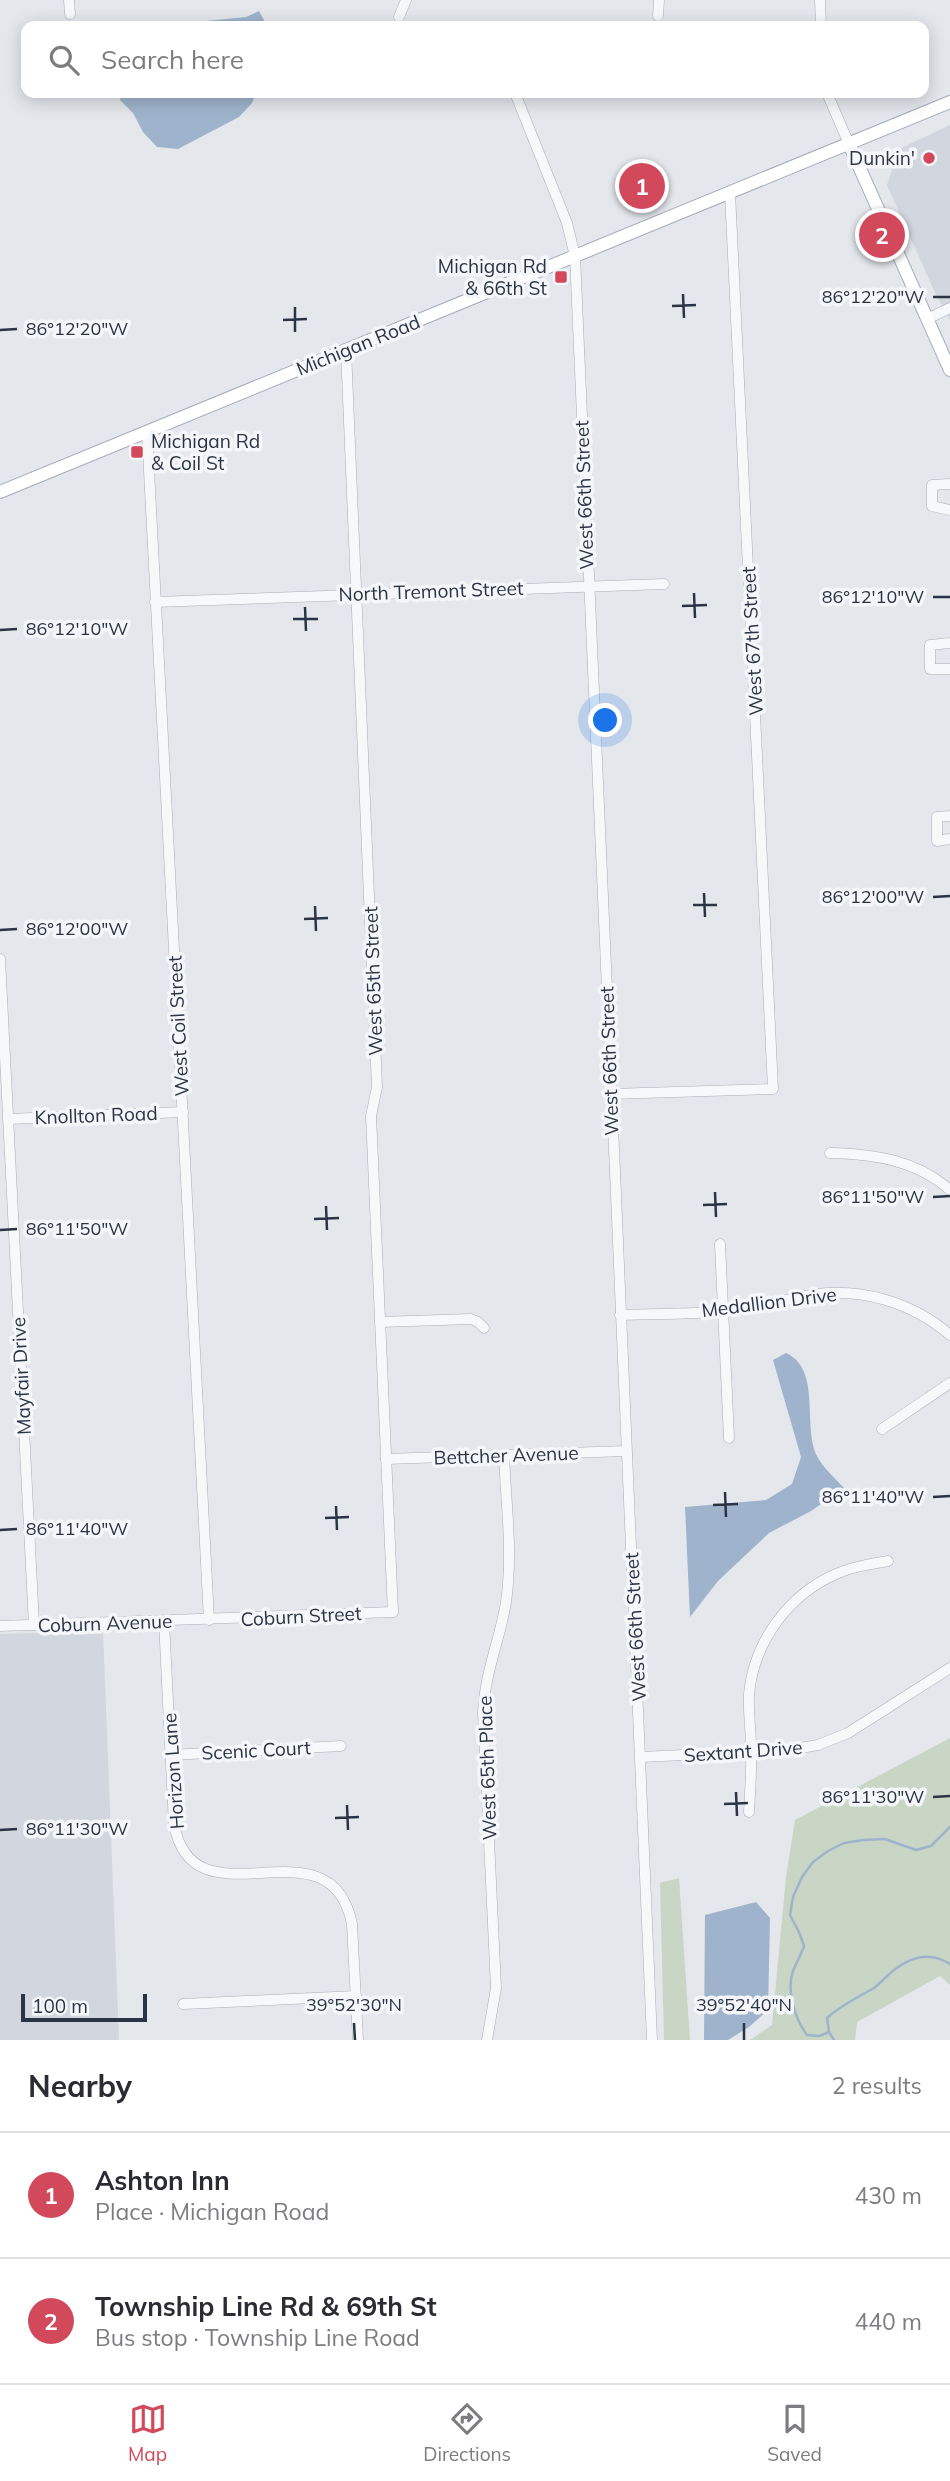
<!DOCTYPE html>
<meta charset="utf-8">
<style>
:root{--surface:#fff;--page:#f2f2f3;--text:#2b2b33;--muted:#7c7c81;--line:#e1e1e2;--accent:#d1495b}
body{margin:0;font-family:Mulish,sans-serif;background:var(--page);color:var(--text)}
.scale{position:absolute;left:21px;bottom:18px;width:126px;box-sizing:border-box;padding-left:7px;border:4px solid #2b3445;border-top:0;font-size:19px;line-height:24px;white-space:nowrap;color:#2b3445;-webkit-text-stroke:5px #f4f6f9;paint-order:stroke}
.you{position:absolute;left:606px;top:721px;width:24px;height:24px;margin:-18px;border:5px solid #fff;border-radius:50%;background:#1a73e8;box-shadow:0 0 0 10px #1a73e833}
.badge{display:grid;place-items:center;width:46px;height:46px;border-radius:50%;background:var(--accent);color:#fff;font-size:23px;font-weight:700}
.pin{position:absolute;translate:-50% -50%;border:4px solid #fff;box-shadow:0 2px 7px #0006}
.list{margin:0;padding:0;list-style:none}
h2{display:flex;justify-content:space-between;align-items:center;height:91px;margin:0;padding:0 28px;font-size:30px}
h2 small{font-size:23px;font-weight:400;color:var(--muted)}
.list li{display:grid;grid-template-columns:46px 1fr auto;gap:21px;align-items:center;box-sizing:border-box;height:126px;padding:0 28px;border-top:2px solid var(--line)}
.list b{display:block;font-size:26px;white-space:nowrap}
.list p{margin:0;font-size:23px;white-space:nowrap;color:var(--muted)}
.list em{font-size:23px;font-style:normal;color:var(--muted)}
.icon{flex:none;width:38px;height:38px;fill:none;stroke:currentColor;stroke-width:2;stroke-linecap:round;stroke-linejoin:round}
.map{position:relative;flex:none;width:950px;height:2040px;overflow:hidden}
.search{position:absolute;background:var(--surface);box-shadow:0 4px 18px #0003;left:21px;right:21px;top:21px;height:77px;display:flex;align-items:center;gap:18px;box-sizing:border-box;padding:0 24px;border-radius:14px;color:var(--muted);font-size:26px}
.sheet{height:343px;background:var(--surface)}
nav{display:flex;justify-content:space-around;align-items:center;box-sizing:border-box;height:98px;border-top:2px solid var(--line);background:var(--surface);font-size:19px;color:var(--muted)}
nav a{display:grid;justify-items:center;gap:4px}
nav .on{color:var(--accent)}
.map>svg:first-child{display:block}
</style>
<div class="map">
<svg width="950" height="2040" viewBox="0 0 950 2040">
<rect width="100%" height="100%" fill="#e4e7ec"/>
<g fill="#d2d6de">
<polygon points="950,125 950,320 936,295 887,185 899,149"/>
<polygon points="103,1631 119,2040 0,2040 0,1634"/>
</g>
<g fill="#c9d6c5">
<polygon points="950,1738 950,1985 940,1976 857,2022 855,2040 750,2040 772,2025 786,1877 795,1820"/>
<polygon points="679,1878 690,2040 664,2040 660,1883"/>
</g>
<g fill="#9fb4cc">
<polygon points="259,11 264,20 261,26 156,26 246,17"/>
<polygon points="121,93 256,93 252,103 239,117 178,149 157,147 143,132 133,113 120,100"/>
<path d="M786,1353C821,1369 803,1422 816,1454C821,1466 835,1478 844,1488L811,1511L769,1533L718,1581L690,1617L685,1507L766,1500L792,1484L801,1457L773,1360Z"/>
<polygon points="756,1902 770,1918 768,2010 749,2027 728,2040 704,2040 705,1915"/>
</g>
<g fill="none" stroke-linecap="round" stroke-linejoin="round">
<g stroke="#9fb4cc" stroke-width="2.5">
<path d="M829,2032L819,2036L807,2035C795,2019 786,1991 793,1971C796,1963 801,1955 804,1946L799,1932L790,1915L793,1897L802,1877L813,1862L828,1851L844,1843L863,1840L885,1839L916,1850L931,1846L950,1827"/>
<path d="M834,2040L829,2032L827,2018C841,2005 857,1998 874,1988C878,1985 882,1981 886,1977C905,1959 927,1949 950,1964"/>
</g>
<defs>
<g id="minor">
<polyline points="69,0 70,14"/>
<polyline points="820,0 821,26"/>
<polyline points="658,16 659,0"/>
<polyline points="399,17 406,0"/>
<path d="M515,93L567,223L575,256C598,851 630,1445 652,2040"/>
<polyline points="827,93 849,144"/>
<polyline points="927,319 950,308"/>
<polyline points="147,432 209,1620"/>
<polyline points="950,484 932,485 932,506 950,510"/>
<polyline points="155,602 664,584"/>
<polyline points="950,643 930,645 930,669 950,669"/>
<polyline points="950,816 937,817 937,841 950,839"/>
<polyline points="0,959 34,1625"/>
<polyline points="611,1094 773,1089 730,193"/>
<polyline points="8,1119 183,1112"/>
<path d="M830,1153C874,1154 916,1160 950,1190"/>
<polyline points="720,1244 729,1438"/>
<path d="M620,1315C662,1313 706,1315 748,1309C769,1306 789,1298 811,1295C860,1287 912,1302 950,1335"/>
<polyline points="380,1322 471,1319 478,1322 484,1328"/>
<polyline points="882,1429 950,1383"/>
<polyline points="386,1459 626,1451"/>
<path d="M164,1621L174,1824C193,1931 330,1814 352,1924L358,2040"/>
<polyline points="0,1626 393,1612 371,1116 377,1087 346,350"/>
<polyline points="170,1755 341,1746"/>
<polyline points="641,1757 789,1750 818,1745 848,1733 950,1668"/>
<path d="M749,1812C750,1791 752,1769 751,1748C751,1730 748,1712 749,1694C754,1642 788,1595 836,1574C852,1567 870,1564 888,1561"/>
<polyline points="183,2004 356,1996"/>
<path d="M487,2040L496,1988L483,1713C485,1671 500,1640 506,1602C513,1554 506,1504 504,1455"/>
</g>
<g id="major">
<polyline points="849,144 950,370"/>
<polyline points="0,492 950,102"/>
</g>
</defs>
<use href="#minor" stroke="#a9aeb7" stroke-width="11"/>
<use href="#major" stroke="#a3abb8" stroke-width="14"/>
<use href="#minor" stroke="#f7f8fa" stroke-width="10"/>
<use href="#major" stroke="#fff" stroke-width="12"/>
</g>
<path fill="none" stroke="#2b3445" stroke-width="2.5" d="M683,294L684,318M933,297H950M672,306L696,305M295,307V332M283,320L307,319M0,330L17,329M694,593L695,618M933,597H950M682,606L707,605M305,607L306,631M293,619H318M0,630L17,629M704,893L705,917M933,897L950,896M693,905H717M315,906L316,931M304,919L328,918M0,930L17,929M715,1192L716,1217M933,1197L950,1196M703,1205L727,1204M326,1206L327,1230M314,1219L339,1218M0,1230L17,1229M725,1492L726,1517M933,1497L950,1496M713,1505L738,1504M336,1506L337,1530M325,1518L349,1517M0,1530L17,1529M736,1792L737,1816M933,1797L950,1796M724,1804L748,1803M347,1805L348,1830M335,1818L359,1817M0,1830L17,1829M354,2023L355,2040M744,2023V2040"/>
<g fill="#d1495b" stroke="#f4f6f9" stroke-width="2.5">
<circle cx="929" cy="158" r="7"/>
<rect x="554" y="270" width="14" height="14" rx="3.5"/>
<rect x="130" y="445" width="14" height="14" rx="3.5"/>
</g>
<g text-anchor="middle" stroke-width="7" stroke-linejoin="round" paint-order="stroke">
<g font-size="19" fill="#2b3445" stroke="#f4f6f9" text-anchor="end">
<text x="915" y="165">Dunkin'</text>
<text x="547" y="273">Michigan Rd<tspan x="547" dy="22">&amp; 66th St</tspan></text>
<text x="151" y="448" text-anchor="start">Michigan Rd<tspan x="151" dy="22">&amp; Coil St</tspan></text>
</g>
<g font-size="19" fill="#2b3445" stroke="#f4f6f9">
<text transform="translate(358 345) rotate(-22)" y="7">Michigan Road</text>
<text transform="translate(584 495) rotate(-92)" y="7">West 66th Street</text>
<text transform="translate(431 591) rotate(-2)" y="7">North Tremont Street</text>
<text transform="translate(752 641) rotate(-93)" y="7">West 67th Street</text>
<text transform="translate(373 981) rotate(-92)" y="7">West 65th Street</text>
<text transform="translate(178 1026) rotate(-93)" y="7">West Coil Street</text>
<text transform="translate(609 1061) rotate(-92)" y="7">West 66th Street</text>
<text transform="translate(96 1115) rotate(-2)" y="7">Knollton Road</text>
<text transform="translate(769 1302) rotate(-7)" y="7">Medallion Drive</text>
<text transform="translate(21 1376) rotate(-93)" y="7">Mayfair Drive</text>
<text transform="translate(506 1455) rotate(-2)" y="7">Bettcher Avenue</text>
<text transform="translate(301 1616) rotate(-3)" y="7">Coburn Street</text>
<text transform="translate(105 1623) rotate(-2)" y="7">Coburn Avenue</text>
<text transform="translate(635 1627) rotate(-93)" y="7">West 66th Street</text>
<text transform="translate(256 1750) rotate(-3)" y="7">Scenic Court</text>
<text transform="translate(743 1751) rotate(-4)" y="7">Sextant Drive</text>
<text transform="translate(487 1768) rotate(-92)" y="7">West 65th Place</text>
<text transform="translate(173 1771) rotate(-94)" y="7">Horizon Lane</text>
</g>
</g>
<g font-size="18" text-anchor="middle" fill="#2b3445" stroke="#f4f6f9" stroke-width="7" stroke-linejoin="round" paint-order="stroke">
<text x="873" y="303">86°12'20"W</text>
<text x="77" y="335">86°12'20"W</text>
<text x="873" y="603">86°12'10"W</text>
<text x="77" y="635">86°12'10"W</text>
<text x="873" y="903">86°12'00"W</text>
<text x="77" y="935">86°12'00"W</text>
<text x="873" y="1203">86°11'50"W</text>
<text x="77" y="1235">86°11'50"W</text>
<text x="873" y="1503">86°11'40"W</text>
<text x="77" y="1535">86°11'40"W</text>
<text x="873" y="1803">86°11'30"W</text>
<text x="77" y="1835">86°11'30"W</text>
<text x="354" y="2011">39°52'30"N</text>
<text x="744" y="2011">39°52'40"N</text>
</g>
</svg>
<div class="scale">100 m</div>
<div class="you"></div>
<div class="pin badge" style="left:642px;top:186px">1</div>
<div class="pin badge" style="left:882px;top:235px">2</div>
<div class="search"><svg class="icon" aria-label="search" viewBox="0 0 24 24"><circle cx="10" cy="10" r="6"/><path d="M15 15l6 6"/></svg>Search here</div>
</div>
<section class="sheet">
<h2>Nearby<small>2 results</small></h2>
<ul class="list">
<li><span class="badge">1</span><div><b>Ashton Inn</b><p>Place · Michigan Road</p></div><em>430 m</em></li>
<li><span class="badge">2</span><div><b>Township Line Rd &amp; 69th St</b><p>Bus stop · Township Line Road</p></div><em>440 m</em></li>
</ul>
</section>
<nav>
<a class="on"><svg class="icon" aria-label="map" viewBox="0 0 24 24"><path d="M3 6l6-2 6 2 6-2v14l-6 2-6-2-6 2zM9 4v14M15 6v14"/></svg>Map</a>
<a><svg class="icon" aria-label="directions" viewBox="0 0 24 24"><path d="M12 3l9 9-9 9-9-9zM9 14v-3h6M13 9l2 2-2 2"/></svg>Directions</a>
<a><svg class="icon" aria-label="saved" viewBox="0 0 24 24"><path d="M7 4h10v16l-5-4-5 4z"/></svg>Saved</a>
</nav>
